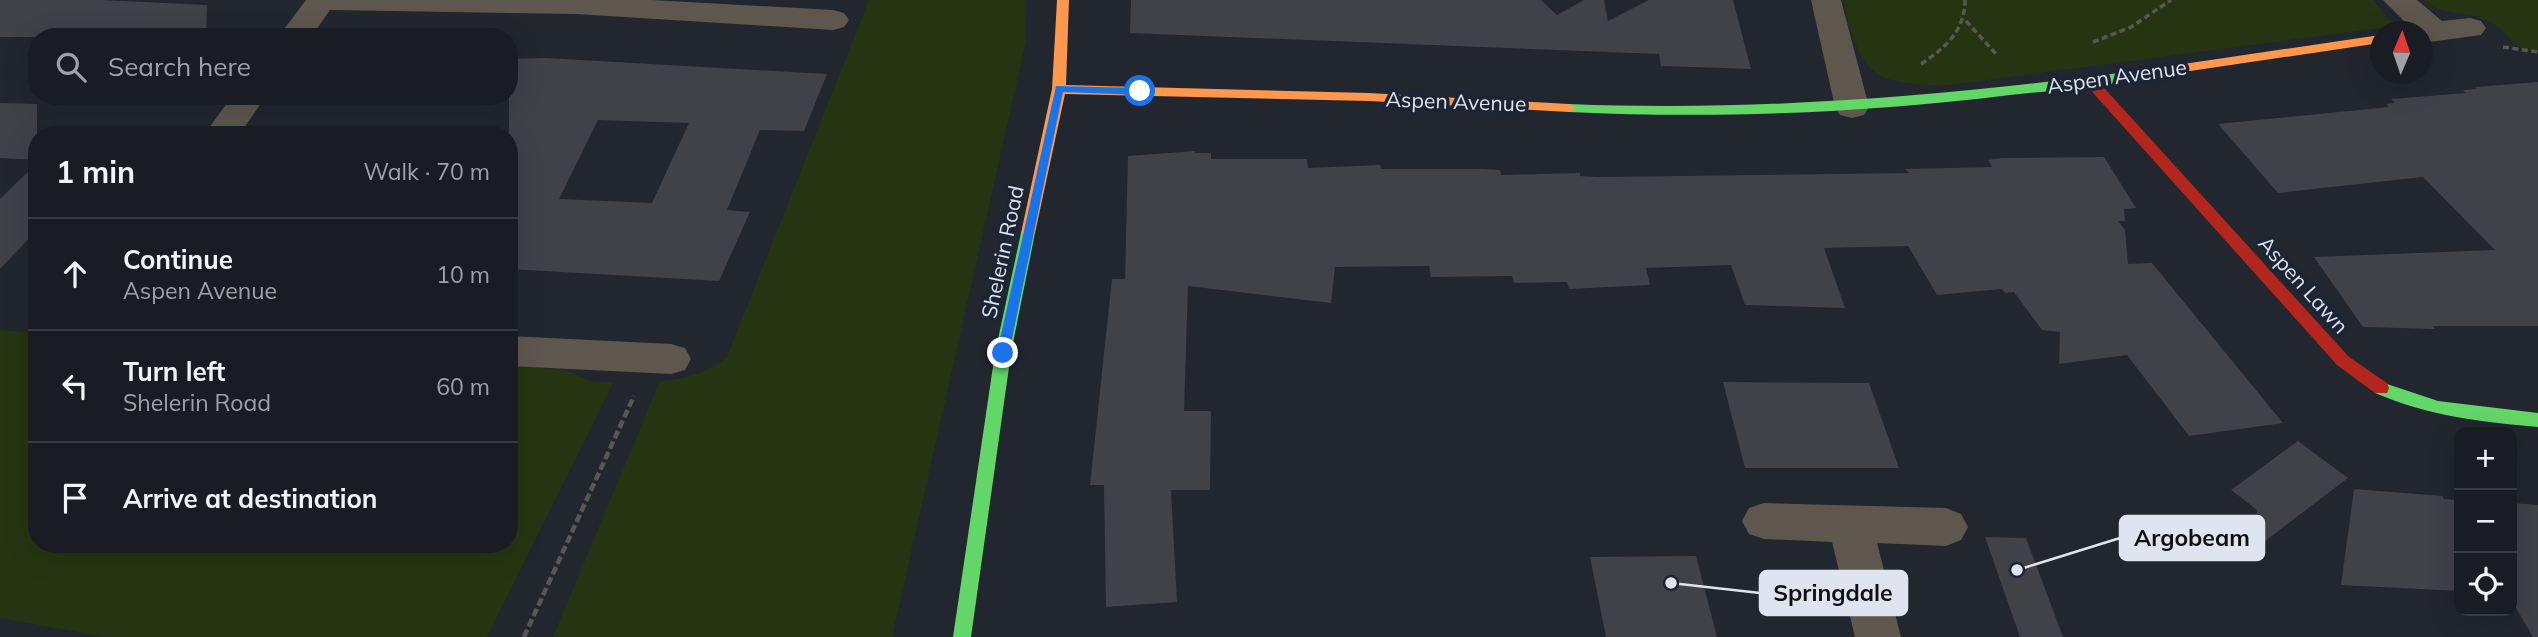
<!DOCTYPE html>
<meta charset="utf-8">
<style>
:root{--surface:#1a1c23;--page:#23252b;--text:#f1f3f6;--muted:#9fa1a6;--line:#383a41}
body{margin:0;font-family:Mulish,sans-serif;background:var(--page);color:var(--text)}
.controls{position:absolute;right:21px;bottom:21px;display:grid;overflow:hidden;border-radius:14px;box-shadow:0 7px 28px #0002}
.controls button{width:63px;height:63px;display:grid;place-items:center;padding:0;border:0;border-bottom:2px solid var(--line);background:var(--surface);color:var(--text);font:35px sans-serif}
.compass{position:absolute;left:2370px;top:21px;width:63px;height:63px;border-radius:50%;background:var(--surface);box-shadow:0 7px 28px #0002;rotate:2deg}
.stop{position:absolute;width:21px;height:21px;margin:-16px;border:5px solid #1a73e8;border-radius:50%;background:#fff}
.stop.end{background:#1a73e8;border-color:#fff;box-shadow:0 2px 7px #0008}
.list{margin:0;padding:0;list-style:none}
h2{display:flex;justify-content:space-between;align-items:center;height:91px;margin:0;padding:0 28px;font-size:30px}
h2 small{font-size:23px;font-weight:400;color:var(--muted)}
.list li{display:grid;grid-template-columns:46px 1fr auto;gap:21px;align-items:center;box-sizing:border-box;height:112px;padding:0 28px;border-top:2px solid var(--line)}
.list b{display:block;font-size:26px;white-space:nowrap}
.list p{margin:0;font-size:23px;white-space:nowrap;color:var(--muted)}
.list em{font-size:23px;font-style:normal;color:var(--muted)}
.icon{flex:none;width:38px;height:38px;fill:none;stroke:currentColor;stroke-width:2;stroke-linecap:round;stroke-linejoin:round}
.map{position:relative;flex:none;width:2538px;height:637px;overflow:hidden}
.search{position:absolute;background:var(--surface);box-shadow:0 7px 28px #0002;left:28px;top:28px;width:490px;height:77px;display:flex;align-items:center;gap:18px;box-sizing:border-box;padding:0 24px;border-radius:28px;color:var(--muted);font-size:26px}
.panel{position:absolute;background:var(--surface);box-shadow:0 7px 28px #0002;left:28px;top:126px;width:490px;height:427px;border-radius:28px}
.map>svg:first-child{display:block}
</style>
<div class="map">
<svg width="2538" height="637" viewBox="0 0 2538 637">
<rect width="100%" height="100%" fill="#22262f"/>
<g fill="#263511">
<path d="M869,0H1025L1026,41L892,637H553L660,381C687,379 706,373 727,357Z"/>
<path d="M1844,0H2373L2392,23L2389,27L1940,86C1922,84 1895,84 1879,75C1857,61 1847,23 1844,0Z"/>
<path d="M2422,0H2538V52C2511,50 2510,32 2489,21C2467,10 2442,17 2422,0Z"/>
<polygon points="0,330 37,333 37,544 509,544 509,364 568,371 590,381 613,383 487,637 106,637 0,618"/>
</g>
<g fill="#414148" fill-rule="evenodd">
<polygon points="0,0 102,0 207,5 206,37 0,37"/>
<polygon points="1131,0 1541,0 1557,15 1584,0 1604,0 1608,21 1649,0 1733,0 1751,69 1661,66 1659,54 1130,33"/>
<path d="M546,58L827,74L804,131L760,130L727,210L750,212L719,281L509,269V59ZM598,120L689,123L652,203L559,199Z"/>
<polygon points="2538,82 2538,326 2433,326 2435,329 2363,327 2314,257 2495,250 2423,177 2278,193 2218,124 2389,107 2386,104 2395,103 2391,99 2466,93 2463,90 2477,89 2475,87"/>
<polygon points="0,103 37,104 37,160 0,158"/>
<polygon points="1195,151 1195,153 1211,153 1211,159 1307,159 1308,168 1380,165 1381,169 1479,169 1500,170 1501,175 1580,173 1580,176 1597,177 1909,173 1905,169 1992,167 1988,160 2002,158 2104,157 2136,208 2124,209 2125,221 2118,221 2125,230 2128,264 2152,263 2283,423 2189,436 2127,355 2059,364 2060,332 2042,330 2014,292 2005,293 2002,289 1937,295 1908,246 1824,248 1845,308 1745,305 1731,265 1646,268 1650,285 1569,289 1567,282 1514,283 1512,276 1431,277 1429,266 1335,267 1331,303 1188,286 1184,411 1211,411 1210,490 1171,490 1177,602 1106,607 1104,485 1090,485 1112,279 1125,279 1128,156"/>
<polygon points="37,163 37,230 0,269 0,199"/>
<polygon points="1723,382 1869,383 1899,468 1745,468"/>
<polygon points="2298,441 2348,478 2265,541 2256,509 2231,490"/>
<polygon points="2354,489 2442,496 2444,499 2459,500 2459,591 2341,585"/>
<polygon points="2512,503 2538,505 2538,637 2533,637 2512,601"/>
<polygon points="1985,537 2026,538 2063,637 2020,637"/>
<polygon points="1696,556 1717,637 1606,637 1590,557"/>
</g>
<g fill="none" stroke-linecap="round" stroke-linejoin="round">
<g stroke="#595754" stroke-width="3.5" stroke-dasharray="6 3.5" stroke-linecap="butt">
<polyline points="1966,21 1998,56"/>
<polyline points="2093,42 2131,27 2171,0"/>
<polyline points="2503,47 2538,52"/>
<path d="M1921,64C1945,48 1965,31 1965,0"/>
</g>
<polyline stroke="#595754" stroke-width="4.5" stroke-dasharray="8 3.5" stroke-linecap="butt" points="524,637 634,396"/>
<g fill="#5d574e" fill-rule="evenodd">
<polygon points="306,0 652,0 833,10 844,13 849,20 844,27 833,30 576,14 330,10 311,37 278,37"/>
<polygon points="1811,0 1841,0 1869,107 1864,115 1852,118 1840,115 1835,107"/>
<polygon points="2383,0 2417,0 2442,21 2470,18 2481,21 2486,28 2481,35 2422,43 2422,32 2407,32 2410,27"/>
<polygon points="232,96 266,96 239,135 204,135"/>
<polygon points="509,336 671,344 685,348 691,359 685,370 671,374 509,366"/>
<polygon points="1764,503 1946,508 1961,514 1968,527 1961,540 1946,546 1877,543 1901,637 1855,637 1832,542 1764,539 1749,534 1742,521 1749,508"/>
</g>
<g fill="#63d668" fill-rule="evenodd">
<path d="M2143,70L2148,71V77C2104,88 2055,90 2010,95C1864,113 1717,119 1569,112L1562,108L1569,104C1762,112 1952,95 2143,70Z"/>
<polygon points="1028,228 1035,233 1011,353 971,637 953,637 995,353 1021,233"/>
<path d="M2381,382L2438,401L2538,413V427C2481,422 2428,416 2375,393L2373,388L2375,383Z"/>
</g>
<g fill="#ff974d" fill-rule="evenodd">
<polygon points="1057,0 1069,0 1066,85 1369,93 1569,104 1576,108 1569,112 1369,101 1065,94 1035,233 1028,238 1021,233 1052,89"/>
<polygon points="2380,35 2380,43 2143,78 2136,74 2143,70"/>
</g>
<polygon fill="#b3261e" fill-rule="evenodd" points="2091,78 2096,79 2349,357 2387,383 2389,388 2387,393 2375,393 2337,365 2086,85 2086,79"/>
</g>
<polygon fill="#1a73e8" points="1056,86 1140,88 1145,91 1140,95 1063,92 1009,353 1003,358 997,353"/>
<g text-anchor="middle" stroke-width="7" stroke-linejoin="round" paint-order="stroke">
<g font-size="21" fill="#dee5f0" stroke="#1c2535">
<text transform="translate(2117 77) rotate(-8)" y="7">Aspen Avenue</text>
<text transform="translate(1456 102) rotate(2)" y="7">Aspen Avenue</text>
<text transform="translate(1003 252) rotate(-78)" y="7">Shelerin Road</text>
<text transform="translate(2303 285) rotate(48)" y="7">Aspen Lawn</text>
</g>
</g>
<path fill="none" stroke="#dee5f0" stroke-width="2.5" d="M2017 570L2120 538M1671 583L1760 593"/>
<g fill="#dee5f0" stroke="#1c2535" stroke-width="2.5">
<circle cx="2017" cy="570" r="7"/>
<circle cx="1671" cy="583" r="7"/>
</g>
<g fill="#dee5f0" stroke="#dee5f0" stroke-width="2.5">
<rect x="2120" y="516" width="144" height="44" rx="7"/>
<rect x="1760" y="571" width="147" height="44" rx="7"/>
</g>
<g font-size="23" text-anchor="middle" font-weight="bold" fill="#111">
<text x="2192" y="546">Argobeam</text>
<text x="1833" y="601">Springdale</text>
</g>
</svg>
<div class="controls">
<button>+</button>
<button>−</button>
<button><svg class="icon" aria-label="locate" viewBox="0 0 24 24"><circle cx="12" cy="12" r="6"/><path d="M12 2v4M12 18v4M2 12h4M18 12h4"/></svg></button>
</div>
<svg class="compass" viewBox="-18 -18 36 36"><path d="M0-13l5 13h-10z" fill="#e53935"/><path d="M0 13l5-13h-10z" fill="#9fa1a6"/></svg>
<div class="stop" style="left:1140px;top:91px"></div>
<div class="stop end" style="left:1003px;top:353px"></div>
<div class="search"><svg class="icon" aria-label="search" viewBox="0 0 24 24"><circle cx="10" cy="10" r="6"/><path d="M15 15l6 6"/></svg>Search here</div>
<section class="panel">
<h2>1 min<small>Walk · 70 m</small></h2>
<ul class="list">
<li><svg class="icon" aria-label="ahead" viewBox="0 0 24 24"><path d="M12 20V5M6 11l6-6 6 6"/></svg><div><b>Continue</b><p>Aspen Avenue</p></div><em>10 m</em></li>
<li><svg class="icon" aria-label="left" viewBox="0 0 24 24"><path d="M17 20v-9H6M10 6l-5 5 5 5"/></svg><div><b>Turn left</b><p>Shelerin Road</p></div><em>60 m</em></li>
<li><svg class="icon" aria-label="arrive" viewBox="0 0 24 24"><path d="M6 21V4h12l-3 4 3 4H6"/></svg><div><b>Arrive at destination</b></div></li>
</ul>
</section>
</div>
